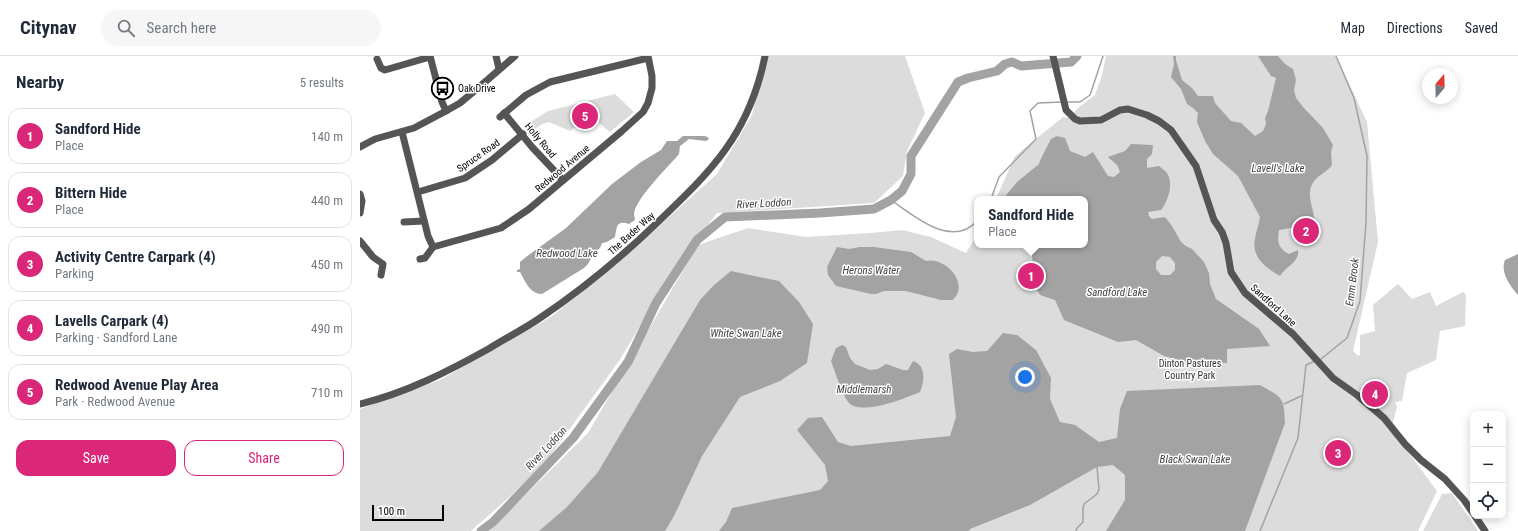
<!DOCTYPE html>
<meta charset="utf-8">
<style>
:root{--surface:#fff;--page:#f6f6f7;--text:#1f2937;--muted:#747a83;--line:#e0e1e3;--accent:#db2777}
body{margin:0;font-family:"Roboto Condensed",sans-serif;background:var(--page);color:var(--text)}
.controls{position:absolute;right:12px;bottom:12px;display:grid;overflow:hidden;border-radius:8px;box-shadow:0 2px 10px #0003}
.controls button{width:36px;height:36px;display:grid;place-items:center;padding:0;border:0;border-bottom:1px solid var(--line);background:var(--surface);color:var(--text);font:20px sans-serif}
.compass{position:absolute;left:1062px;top:12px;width:36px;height:36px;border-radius:50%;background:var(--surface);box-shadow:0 2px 10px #0003;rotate:19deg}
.scale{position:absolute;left:12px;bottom:10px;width:72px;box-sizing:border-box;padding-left:4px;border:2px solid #000;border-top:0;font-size:11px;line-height:14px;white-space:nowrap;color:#000;-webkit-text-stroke:3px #fff;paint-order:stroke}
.you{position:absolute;left:665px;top:321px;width:14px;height:14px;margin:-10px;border:3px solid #fff;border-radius:50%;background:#1a73e8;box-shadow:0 0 0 6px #1a73e833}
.badge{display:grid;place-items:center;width:26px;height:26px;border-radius:50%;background:var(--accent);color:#fff;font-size:13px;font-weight:700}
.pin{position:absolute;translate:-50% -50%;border:2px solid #fff;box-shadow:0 1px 4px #0006}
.popup{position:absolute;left:614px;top:140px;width:114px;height:52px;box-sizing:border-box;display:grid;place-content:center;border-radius:8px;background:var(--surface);filter:drop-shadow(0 1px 3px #0005);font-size:13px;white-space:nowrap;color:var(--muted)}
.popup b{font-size:15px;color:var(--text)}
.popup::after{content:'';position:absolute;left:50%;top:100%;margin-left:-8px;border:8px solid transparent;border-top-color:var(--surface)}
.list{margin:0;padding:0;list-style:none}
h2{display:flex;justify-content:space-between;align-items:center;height:52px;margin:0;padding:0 16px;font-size:17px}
h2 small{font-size:13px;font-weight:400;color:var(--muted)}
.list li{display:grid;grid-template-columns:26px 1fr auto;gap:12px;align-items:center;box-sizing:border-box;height:56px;margin:0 8px 8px;padding:0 8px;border:1px solid var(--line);border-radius:12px}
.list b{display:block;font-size:15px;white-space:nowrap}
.list p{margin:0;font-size:13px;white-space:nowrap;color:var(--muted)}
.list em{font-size:13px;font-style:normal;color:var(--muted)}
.actions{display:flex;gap:8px;padding:12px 16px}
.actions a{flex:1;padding:9px 0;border:1px solid var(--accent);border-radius:12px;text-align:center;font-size:14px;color:var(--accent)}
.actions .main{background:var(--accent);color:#fff}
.icon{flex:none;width:22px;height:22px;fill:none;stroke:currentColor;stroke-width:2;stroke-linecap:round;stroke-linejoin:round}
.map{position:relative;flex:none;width:1158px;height:475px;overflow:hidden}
header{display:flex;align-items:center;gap:24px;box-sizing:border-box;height:56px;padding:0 20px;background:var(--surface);border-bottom:1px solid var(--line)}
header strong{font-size:19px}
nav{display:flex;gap:22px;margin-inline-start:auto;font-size:14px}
.search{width:280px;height:36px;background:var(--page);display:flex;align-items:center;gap:10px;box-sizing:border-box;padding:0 14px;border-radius:22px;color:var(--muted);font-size:15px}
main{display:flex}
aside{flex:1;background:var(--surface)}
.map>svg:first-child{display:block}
</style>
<header>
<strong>Citynav</strong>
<div class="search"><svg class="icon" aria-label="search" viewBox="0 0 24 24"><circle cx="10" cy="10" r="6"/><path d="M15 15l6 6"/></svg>Search here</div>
<nav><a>Map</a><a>Directions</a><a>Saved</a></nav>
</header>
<main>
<aside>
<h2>Nearby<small>5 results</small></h2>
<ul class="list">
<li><span class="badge">1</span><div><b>Sandford Hide</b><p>Place</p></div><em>140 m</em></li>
<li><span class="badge">2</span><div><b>Bittern Hide</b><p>Place</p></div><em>440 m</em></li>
<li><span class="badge">3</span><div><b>Activity Centre Carpark (4)</b><p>Parking</p></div><em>450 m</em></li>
<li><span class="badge">4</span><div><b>Lavells Carpark (4)</b><p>Parking · Sandford Lane</p></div><em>490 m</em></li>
<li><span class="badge">5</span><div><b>Redwood Avenue Play Area</b><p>Park · Redwood Avenue</p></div><em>710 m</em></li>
</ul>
<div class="actions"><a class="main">Save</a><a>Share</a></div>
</aside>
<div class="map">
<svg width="1158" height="475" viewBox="0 0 1158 475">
<rect width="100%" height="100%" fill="#fff"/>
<g fill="#dcdcdc">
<polygon points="406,0 545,0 565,57 547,95 543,120 514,147 357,157 315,212 259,305 190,400 155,436 111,475 0,475 0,353 80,324 191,261 289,179 357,118 392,59"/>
<polygon points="746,0 976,0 1007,66 1018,186 993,295 998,300 1000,299 1000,279 1015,275 1013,249 1038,228 1052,243 1070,236 1076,250 1103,236 1106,239 1105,270 1080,275 1076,304 1047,317 1042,345 1035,346 1037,351 1031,373 1077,435 1058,475 129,475 228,377 338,189 388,172 446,181 510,177 542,174 571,181 606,197 617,179 617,189 725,189 725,143 636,143 655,100 703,61 709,62 719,51 735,39 742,19"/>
<path d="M255,38L274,56L250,76C231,59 230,62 210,75L189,66L182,68L171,76L166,69L188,55Z"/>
<polygon points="1092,437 1118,475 1063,475 1082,438"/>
</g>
<g fill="#a3a3a3" fill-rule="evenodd">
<path d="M813,0H816V4L822,24L832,32L838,40H853L855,47L871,65L881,67L895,80L903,75L906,68L905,62L908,55L916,22L911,20L898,0H918L925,8L933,13L936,24L934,34L936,42L943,51L963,72L973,89L971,96L972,109C967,116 960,118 955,124C947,133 950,144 953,155C954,161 955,167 955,174L942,170L919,174C917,186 918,192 929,198L938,194C940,206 925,211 920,220C906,212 891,201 895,183C896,175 899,168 900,161L878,120L853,98L845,85L837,66L838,57L833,52L827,48L821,33L811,21L814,8Z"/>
<path d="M323,80H345L349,82L348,84L346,85L329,83L320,90L319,98C309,110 275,143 274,158C274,158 275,163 275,164L269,168C256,164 257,171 255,181L247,186L242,187L240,192L233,198L228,208L224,212L182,238C170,238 165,225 160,216H157V214L160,213V206L166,201L206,172L252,128L281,106L301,94L307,85H317Z"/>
<path d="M697,80L705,82L710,95L725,101L733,96L748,120L754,121L760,116L757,109L748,101L765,95L771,88L793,89L792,98L787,103V112L799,110C801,112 805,114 807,117C814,128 808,145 801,154L788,156L789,160L792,163L805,161L812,170L821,186L826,190L832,193L844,206L849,217L850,228L856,243L899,273L910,290L867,293V307L826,306L804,300L776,284L758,286L704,264L695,244L680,239L675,230L671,189H725V143H643L657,126L679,108C679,106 690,85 691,83C693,82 695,81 697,80ZM802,200L810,201L815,207V214L810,219H801L796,213V206Z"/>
<path d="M477,191L489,193L500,191H514L551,196L566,205C581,201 603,219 598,236C597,239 594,242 593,244H581L546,235H524L516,238H511L476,230L468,219L467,211Z"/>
<path d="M1158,198V239C1150,230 1140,216 1145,204Z"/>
<polygon points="371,215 419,225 439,246 453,268 447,307 420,325 380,341 342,400 314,460 305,475 179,475 207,451 238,416 340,244 354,229"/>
<path d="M643,277L657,279L676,294L691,322L690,343L700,366L715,369L739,386L757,382L760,353L767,335L900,329C922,342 924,340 925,367L885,475H746L765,444V419L753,409L737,411L670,449L610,473L609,475H359L366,466L372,452L460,434L468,425L465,409L437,374L448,362L462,361L478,386L491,390L590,380L596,361L589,298L597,293L613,296L627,295Z"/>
<path d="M482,289L486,291L490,302L495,308L510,314L518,313L526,308L543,314H548L553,305C566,309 565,325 560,336C546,342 502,360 489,347C482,339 475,315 471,305L476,292Z"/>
</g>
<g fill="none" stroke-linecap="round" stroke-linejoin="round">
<g stroke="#a3a3a3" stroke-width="1.5">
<polyline points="707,46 720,46 730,39 743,0"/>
<polyline points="631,143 639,121 676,83 670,55 678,47 702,46"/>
<path d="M531,144C554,160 592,193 617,165"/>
<polyline points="961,303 987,282 1000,245 1006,166 1007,100 994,42 976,0"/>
<polyline points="924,348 941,340"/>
<polyline points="716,475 717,472 723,466 723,453 724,448 737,438 739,433 737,411"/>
<polyline points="900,475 938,382 946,309 955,305"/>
</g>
<polyline stroke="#a3a3a3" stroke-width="9" points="121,475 133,466 213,382 268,306 296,247 337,184 365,161 460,157 514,153 531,144 542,135 551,118 551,100 598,26 608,22 637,15 645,8 652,6 661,10 711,6 717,0"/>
<g stroke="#555" stroke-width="7">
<polyline points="70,0 82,46 86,55"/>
<polyline points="136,0 139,13"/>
<polyline points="693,0 706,54 715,63 720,65 741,64 760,54 768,53 787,59 799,65 811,74 836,110 854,164 862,176 866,187 871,216 885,237 933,278 973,322 997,339 1024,362 1045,388 1061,404 1085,423 1104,444 1113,457"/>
<polyline points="17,3 21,12 25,14 70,1"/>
<polyline points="144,57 172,91 203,124"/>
<polyline points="140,61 166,39 190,26 288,2"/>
<polyline points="42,76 68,180 73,191 65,202 60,203"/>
<polyline points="0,91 15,83 54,72 86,55 100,47 118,32 155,0"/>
<polyline points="58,136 105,122 132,104 163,78"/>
<polyline points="0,138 2,145 0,157"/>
<polyline points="44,166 64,165"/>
<polyline points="0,185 13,201 23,208 21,219"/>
<polyline points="73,191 141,172 169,153 262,75 283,56 288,47 292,32 292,20 288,0"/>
<path d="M0,348C46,337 89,315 130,292C146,282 164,273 180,262C223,233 264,199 301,163C324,141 347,119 365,94C386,65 398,35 405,0"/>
<polyline points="1115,460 1125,475"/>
</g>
</g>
<defs>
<symbol id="bus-ring" viewBox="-11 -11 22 22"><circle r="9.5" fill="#fff" stroke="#000" stroke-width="1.5"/><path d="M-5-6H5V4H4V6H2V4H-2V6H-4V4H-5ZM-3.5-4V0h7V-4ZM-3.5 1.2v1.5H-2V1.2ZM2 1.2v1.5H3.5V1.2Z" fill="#000"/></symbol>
</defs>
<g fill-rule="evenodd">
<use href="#bus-ring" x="70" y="20" width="25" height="25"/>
</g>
<g text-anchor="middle" stroke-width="3" stroke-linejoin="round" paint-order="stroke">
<g font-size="10" fill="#000" stroke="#fff" text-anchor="start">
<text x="98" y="36">Oak Drive</text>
</g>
<g font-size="10" fill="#000" stroke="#fff">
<text transform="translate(181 84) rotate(50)" y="4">Holly Road</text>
<text transform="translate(118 99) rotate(-35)" y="4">Spruce Road</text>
<text transform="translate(202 112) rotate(-40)" y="4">Redwood Avenue</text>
<text transform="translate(271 177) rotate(-42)" y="4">The Bader Way</text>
<text transform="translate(914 249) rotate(42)" y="4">Sandford Lane</text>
</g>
<g font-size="10" fill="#333" stroke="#fff">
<text x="830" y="311">Dinton Pastures<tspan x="830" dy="12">Country Park</tspan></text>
</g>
<g font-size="11" font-style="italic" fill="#444" stroke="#fff">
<text x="918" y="116">Lavell's Lake</text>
<text transform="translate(404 147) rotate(-3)" y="4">River Loddon</text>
<text x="207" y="201">Redwood Lake</text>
<text x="511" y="218">Herons Water</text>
<text transform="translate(992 226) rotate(-83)" y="4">Emm Brook</text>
<text x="757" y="240">Sandford Lake</text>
<text x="386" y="281">White Swan Lake</text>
<text x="504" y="337">Middlemarsh</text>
<text transform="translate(186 392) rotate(-47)" y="4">River Loddon</text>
<text x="835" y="407">Black Swan Lake</text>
</g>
</g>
</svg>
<div class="controls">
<button>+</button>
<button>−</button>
<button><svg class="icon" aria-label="locate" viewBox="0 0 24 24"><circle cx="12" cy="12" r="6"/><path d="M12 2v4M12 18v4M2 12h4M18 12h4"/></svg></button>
</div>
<svg class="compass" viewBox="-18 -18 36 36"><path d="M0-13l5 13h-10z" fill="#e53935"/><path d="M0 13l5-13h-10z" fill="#747a83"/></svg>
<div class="scale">100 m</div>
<div class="you"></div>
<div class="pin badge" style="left:671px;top:220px">1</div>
<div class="popup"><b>Sandford Hide</b>Place</div>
<div class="pin badge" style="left:946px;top:175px">2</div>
<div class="pin badge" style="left:978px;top:397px">3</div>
<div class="pin badge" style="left:1015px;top:338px">4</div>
<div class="pin badge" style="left:225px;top:60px">5</div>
</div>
</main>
